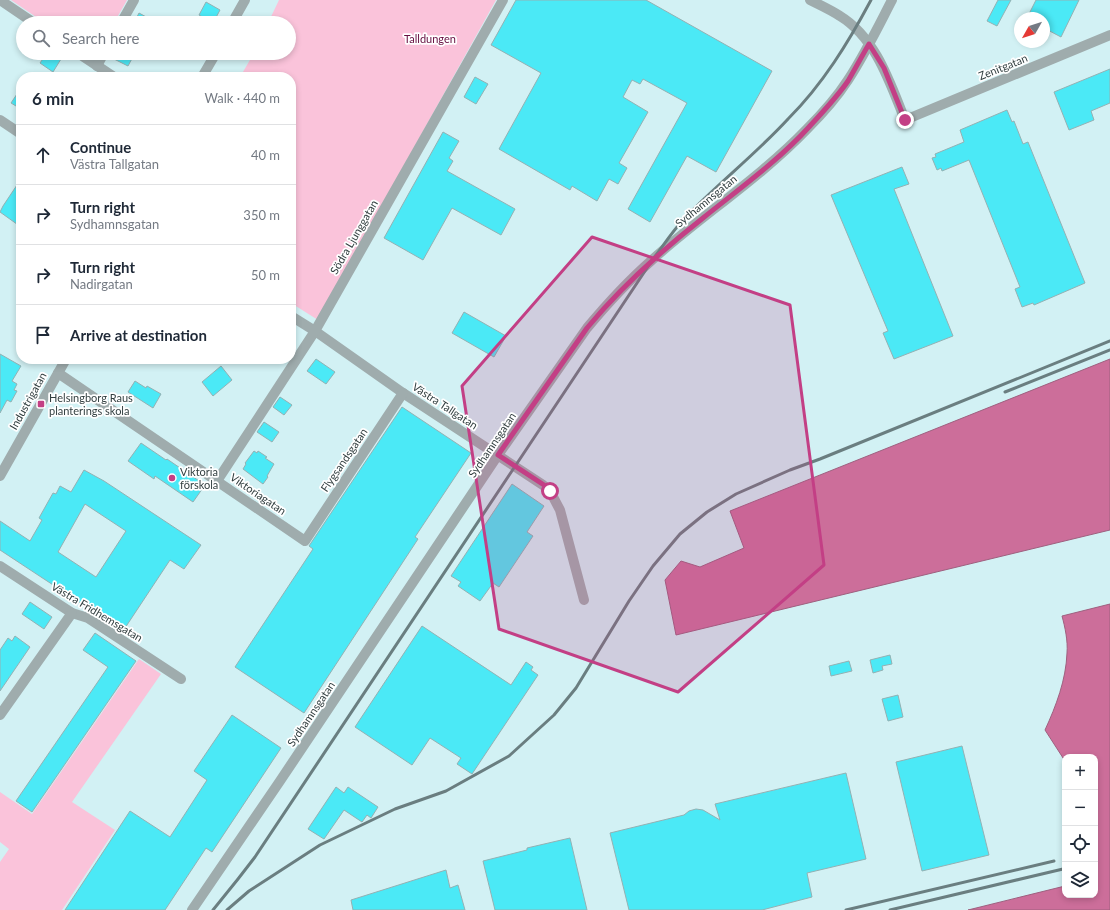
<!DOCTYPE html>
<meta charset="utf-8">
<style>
:root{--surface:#fff;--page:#f6f6f7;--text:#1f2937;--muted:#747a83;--line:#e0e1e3}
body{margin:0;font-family:Lato,sans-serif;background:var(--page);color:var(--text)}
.controls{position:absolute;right:12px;bottom:12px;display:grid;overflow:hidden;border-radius:8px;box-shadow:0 2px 6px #0003}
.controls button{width:36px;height:36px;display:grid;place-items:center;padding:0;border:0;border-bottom:1px solid var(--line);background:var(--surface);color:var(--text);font:20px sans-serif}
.compass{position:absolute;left:1014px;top:12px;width:36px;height:36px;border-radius:50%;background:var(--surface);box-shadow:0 2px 6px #0003;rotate:231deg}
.stop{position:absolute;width:12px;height:12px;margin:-9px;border:3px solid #c33f85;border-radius:50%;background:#fff}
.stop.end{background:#c33f85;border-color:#fff;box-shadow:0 1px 4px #0008}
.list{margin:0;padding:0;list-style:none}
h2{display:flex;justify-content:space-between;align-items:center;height:52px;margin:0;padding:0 16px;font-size:17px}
h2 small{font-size:13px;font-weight:400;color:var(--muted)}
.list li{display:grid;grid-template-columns:26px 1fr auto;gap:12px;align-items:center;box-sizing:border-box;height:60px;padding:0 16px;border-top:1px solid var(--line)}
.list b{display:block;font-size:15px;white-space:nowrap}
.list p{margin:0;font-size:13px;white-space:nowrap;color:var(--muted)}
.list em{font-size:13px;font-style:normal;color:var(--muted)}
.icon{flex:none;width:22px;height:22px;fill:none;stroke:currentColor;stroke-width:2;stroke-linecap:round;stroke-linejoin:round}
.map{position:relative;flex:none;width:1110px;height:910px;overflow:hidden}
.search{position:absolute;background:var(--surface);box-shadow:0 2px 6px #0003;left:16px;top:16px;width:280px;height:44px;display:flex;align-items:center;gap:10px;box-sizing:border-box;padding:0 14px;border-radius:22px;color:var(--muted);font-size:15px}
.panel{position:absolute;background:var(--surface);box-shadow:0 2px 6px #0003;left:16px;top:72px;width:280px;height:292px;border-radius:16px}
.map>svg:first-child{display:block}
</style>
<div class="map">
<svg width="1110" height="910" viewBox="0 0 1110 910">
<rect width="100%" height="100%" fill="#d2f1f4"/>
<g fill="#fac3da">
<polygon points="11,0 127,0 114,23 45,23"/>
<polygon points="279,0 496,0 318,320 291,303 291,77 240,77 254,53 289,53 289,23 268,23"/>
<polygon points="139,659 161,674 72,802 115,830 62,910 0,910 0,862 9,849 0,842 0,792 32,814"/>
</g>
<g fill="#cc6e9a" stroke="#9e607f">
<polygon points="1110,359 1110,530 676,635 665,580 681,561 700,567 744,548 730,511"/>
<path d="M1110,604V910H968L1065,886V895H1095V757H1065V761L1045,730C1056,706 1066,680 1067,653C1068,641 1065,627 1062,616Z"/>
</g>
<g fill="#4be9f6" stroke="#93b1b3" fill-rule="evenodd">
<polygon points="516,0 646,0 772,71 716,172 687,156 650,222 628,209 687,103 643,79 640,84 632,80 623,97 648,112 619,163 627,168 618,184 609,179 597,201 572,186 570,190 499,149 541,73 491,45"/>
<polygon points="998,0 1011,0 997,26 987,21"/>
<polygon points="1036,0 1079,0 1061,37 1044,28 1044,18 1027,18"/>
<polygon points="206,2 220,10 213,23 199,15"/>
<polygon points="139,13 157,23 134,23"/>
<polygon points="47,53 51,53 61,59 53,72 40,63"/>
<polygon points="117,53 135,53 128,66 114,59"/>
<polygon points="1110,69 1110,103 1091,111 1094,120 1069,130 1054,92"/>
<polygon points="475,77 488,84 476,104 464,97"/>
<polygon points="21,88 21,109 11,103"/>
<polygon points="1007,110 1012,122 1014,121 1023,144 1028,142 1085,283 1034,305 1033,303 1022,307 1015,289 1020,287 969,160 942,171 941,168 937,170 932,158 936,157 935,154 964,142 960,130"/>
<polygon points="443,132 459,141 449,158 453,161 447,171 515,209 501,235 452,208 423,260 384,238"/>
<polygon points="902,167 909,184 894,189 953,336 894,359 883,333 888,331 831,195"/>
<polygon points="21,179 21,227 0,212 3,206"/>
<polygon points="464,312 506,336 494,357 452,333"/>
<polygon points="0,354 21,366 12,381 17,384 14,390 17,391 11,402 7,400 0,413"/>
<polygon points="316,359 335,372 326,384 307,371"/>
<polygon points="221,366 232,380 213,396 202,382"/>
<polygon points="135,381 146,388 147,386 161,394 153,408 128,392"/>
<polygon points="280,397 292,405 284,415 273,407"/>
<polygon points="402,407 471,453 415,537 418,539 304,713 235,667 313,549 309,546"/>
<polygon points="264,422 279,432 272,442 257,432"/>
<polygon points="141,443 166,460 167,459 205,485 193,502 155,476 154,479 128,461"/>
<polygon points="254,451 257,453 258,451 267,457 265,458 274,464 267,476 268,477 263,484 243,469 246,464 245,463"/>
<path d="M84,470L104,481L201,545L184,569L170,560L123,631L0,550V521L30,541L42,520L39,518L53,493L56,494L60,486L71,492ZM85,504L126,531L96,577L58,552Z"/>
<polygon points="512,484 544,506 527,532 533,536 499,587 493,583 480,601 458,586 461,582 451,576"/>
<polygon points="30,602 52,617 44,629 22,614"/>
<polygon points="422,626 511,685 526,662 533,667 531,670 538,675 472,774 457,764 461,758 430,738 412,765 355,727"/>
<polygon points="95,633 136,661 32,812 16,801 108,667 83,650"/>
<polygon points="15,636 30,647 0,691 0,650 8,638 12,641"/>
<polygon points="890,655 892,664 882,666 883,670 873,673 870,660"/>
<polygon points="849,661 852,671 831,676 829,666"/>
<polygon points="898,695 903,717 888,721 882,699"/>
<polygon points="232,715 281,748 212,852 206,848 165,910 65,910 130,811 170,837 207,780 194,771"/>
<polygon points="962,746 989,855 922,871 896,762"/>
<polygon points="846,773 866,859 807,873 812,897 762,910 629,910 610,833 684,815 689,811 696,809 703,810 720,820 715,804"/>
<polygon points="336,787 344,793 348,787 378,807 371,818 367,815 362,822 344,810 324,839 308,829"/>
<polygon points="570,838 587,910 495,910 483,861 527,850 527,848"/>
<polygon points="446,870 450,888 458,885 465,910 353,910 351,900"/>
</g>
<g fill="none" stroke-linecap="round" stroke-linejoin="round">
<g stroke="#9facad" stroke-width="10">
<polyline points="0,0 34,23"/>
<path d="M810,0C820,5 831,10 840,16C876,38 890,83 905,120L1110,35"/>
<polyline points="121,23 134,0"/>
<polyline points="232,23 245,0"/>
<polyline points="78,53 114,77"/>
<polyline points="97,66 104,53"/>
<polyline points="202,77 216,53"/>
<polyline points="0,120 21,134"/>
<polyline points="291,316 315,331 403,393 543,485 550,491 560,510 584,600"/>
<polyline points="58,373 305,541 403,393"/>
<polyline points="0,476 66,359"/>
<polyline points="217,481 315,331 503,0"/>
<polyline points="0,566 72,613 88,618 181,679"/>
<polyline points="0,715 72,613"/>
<path d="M192,910L280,781L498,455L587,328C607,304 628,281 652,260C702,215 760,178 807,129C822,114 837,97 848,80C865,54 878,27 892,0"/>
</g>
<g stroke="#6a7e80" stroke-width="3">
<polyline points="1005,392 1110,350"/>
<path d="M213,910L238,879L255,857L653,259C663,246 672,232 683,220C716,185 755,155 788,119C823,84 848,43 871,0"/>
<polyline points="227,910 249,891 320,845 395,809 446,791 509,756 554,715 576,688 629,601 653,566 680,534 707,512 736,494 790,470 820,459 1110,341"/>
<polyline points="846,910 1054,861"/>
<polyline points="890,910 1063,869"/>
</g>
</g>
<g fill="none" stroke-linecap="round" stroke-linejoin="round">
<path stroke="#c33f85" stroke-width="5" d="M550,491L544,485L498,455L587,328C621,287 661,251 703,218C739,189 778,161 809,127C822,113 837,97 848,81C855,69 862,56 869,44L884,68L905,120"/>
</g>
<path fill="#c33f85" fill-opacity="0.2" stroke="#c33f85" stroke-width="3" stroke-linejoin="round" d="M592,237L790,305L824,565L678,692L499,629L462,386Z"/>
<g fill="#c33f85" stroke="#fff" stroke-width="1.5">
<rect x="37" y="400" width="8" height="8" rx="2"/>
<circle cx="172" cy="478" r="4"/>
</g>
<g text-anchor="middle" stroke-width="3.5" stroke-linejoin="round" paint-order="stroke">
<g font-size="11" fill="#650e40" stroke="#fff">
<text x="430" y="43">Talldungen</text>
</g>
<g font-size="11" fill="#323f40" stroke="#fff">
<text transform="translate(1003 67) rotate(-22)" y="4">Zenitgatan</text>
<text transform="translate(706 201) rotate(-39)" y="4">Sydhamnsgatan</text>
<text transform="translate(354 237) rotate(-60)" y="4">Södra Ljunggatan</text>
<text transform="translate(28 401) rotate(-61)" y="4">Industrigatan</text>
<text transform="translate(445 406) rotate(33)" y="4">Västra Tallgatan</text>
<text transform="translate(492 445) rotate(-56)" y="4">Sydhamnsgatan</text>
<text transform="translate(344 460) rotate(-56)" y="4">Flygsandsgatan</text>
<text transform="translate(258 494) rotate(34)" y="4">Viktoriagatan</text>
<text transform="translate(97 612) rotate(31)" y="4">Västra Fridhemsgatan</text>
<text transform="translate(311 714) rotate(-56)" y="4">Sydhamnsgatan</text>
</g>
<g font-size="11" fill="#323f40" stroke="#fff" text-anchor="start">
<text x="49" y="402">Helsingborg Raus<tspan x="49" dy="13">planterings skola</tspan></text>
<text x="180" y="476">Viktoria<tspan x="180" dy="13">förskola</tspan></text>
</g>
</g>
</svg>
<div class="controls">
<button>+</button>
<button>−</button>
<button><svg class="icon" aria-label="locate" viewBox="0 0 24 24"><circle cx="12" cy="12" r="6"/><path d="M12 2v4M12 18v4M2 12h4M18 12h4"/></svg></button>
<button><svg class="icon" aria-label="layers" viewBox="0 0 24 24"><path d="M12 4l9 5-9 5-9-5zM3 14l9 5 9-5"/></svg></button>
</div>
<svg class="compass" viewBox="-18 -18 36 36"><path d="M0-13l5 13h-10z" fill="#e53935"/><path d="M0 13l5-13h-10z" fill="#747a83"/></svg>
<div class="stop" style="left:550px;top:491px"></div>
<div class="stop end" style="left:905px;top:120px"></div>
<div class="search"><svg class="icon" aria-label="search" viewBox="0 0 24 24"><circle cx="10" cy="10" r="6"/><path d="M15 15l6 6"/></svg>Search here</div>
<section class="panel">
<h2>6 min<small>Walk · 440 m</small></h2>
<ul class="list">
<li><svg class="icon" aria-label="ahead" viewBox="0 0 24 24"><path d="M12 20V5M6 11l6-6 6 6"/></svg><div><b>Continue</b><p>Västra Tallgatan</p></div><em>40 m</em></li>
<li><svg class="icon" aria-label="right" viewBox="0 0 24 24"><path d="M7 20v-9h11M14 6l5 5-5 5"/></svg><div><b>Turn right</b><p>Sydhamnsgatan</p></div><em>350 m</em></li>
<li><svg class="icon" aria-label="right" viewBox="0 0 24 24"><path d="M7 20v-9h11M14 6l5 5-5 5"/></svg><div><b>Turn right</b><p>Nadirgatan</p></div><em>50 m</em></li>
<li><svg class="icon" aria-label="arrive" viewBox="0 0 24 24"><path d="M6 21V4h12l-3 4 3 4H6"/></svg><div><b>Arrive at destination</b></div></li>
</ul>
</section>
</div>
